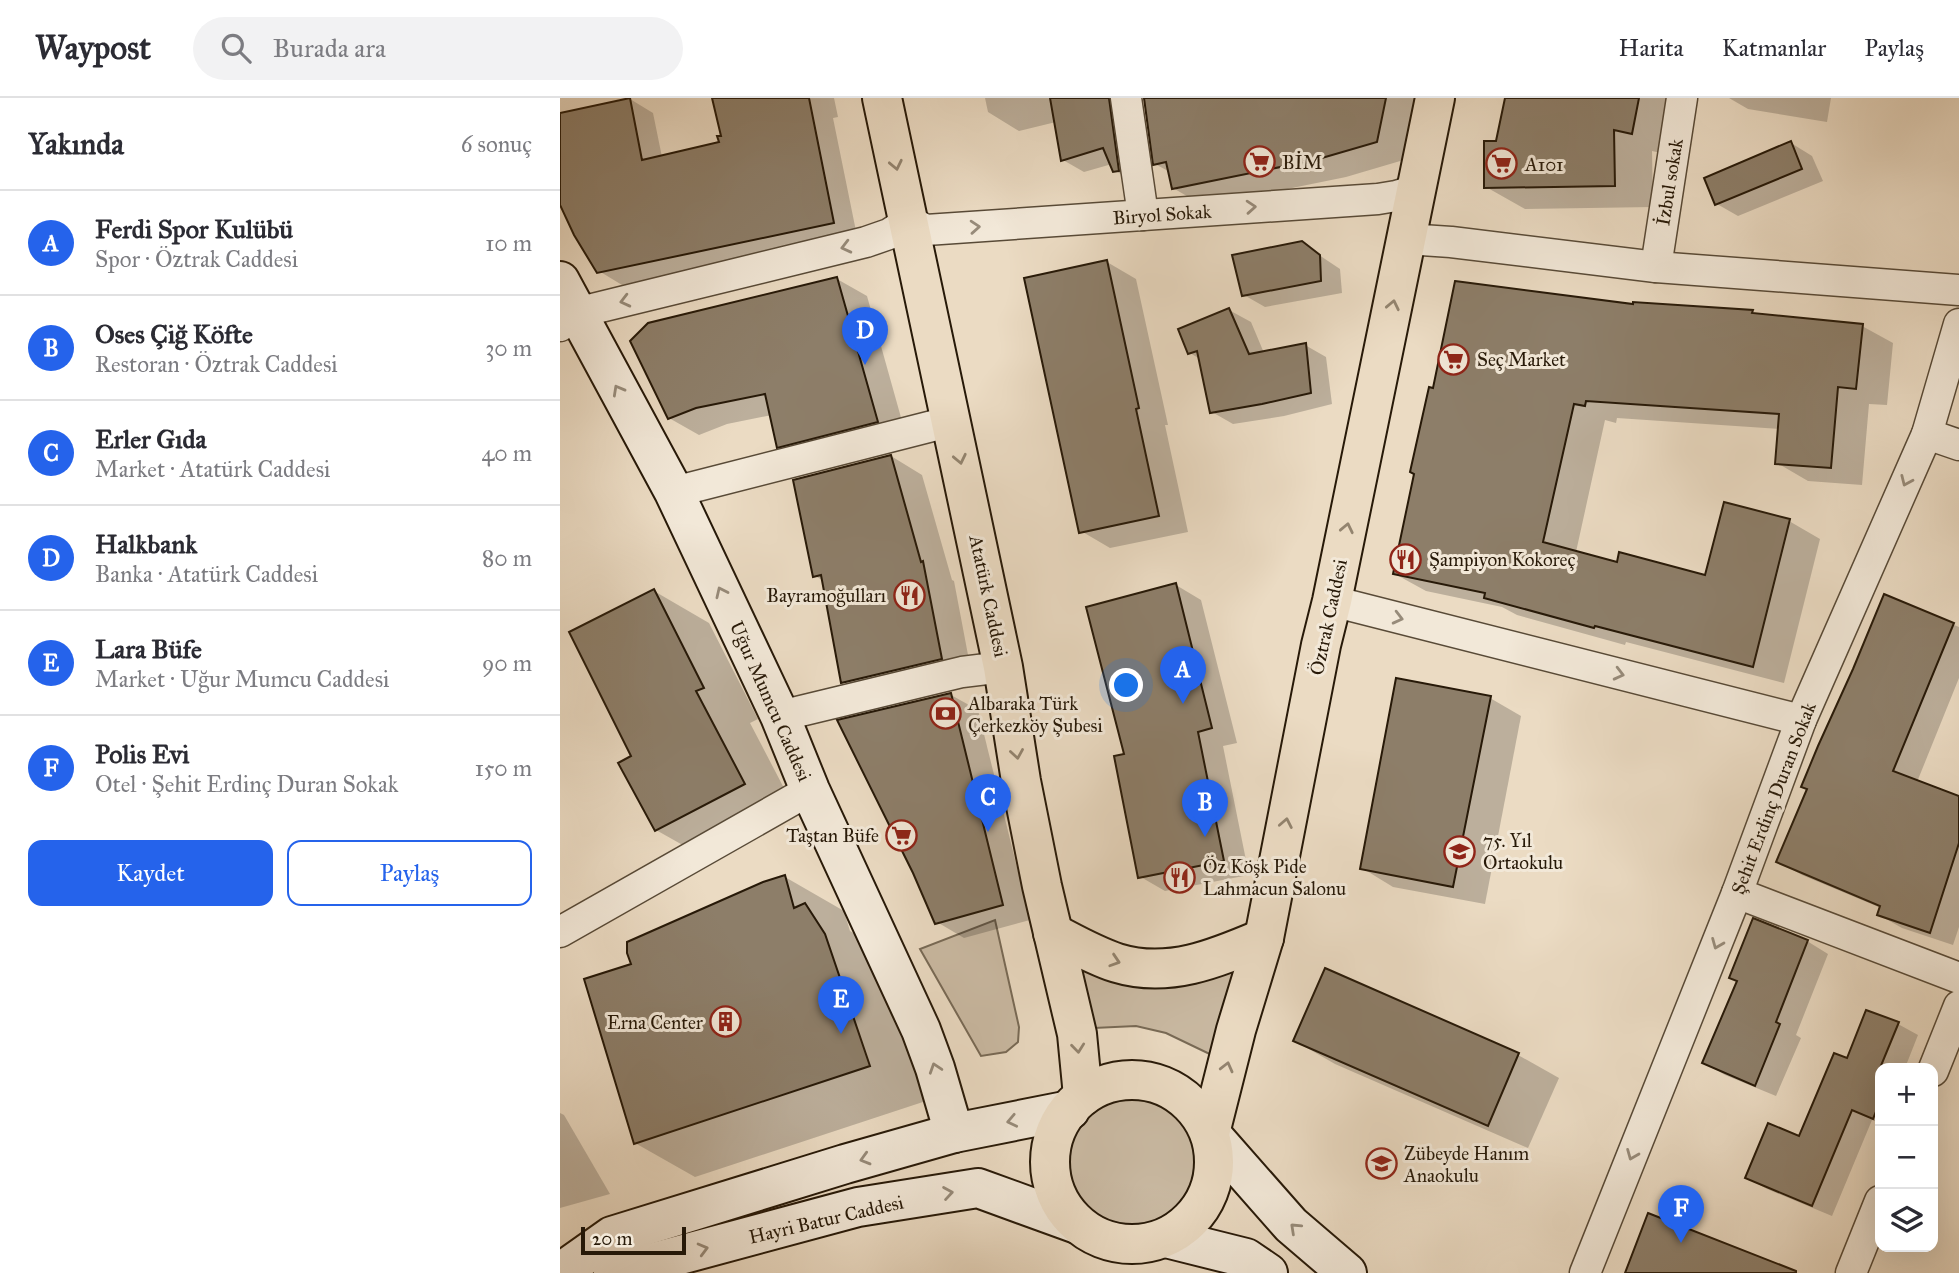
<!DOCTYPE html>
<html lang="tr">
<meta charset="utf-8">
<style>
:root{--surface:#fff;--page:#f2f2f3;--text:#2b2b33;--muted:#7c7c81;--line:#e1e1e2;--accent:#2563eb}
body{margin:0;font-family:"IM FELL Great Primer",serif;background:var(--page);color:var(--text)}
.controls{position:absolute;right:21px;bottom:21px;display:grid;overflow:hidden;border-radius:14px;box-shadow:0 7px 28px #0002}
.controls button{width:63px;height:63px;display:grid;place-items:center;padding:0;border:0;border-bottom:2px solid var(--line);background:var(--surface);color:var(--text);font:35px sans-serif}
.scale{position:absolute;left:21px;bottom:18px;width:105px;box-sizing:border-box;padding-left:7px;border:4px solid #271908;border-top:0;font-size:19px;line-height:24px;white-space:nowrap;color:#271908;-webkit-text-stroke:5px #f2e8d8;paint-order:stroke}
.you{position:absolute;left:567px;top:588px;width:24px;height:24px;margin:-18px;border:5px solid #fff;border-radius:50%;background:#1a73e8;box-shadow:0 0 0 10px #1a73e833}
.badge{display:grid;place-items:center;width:46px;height:46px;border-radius:50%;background:var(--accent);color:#fff;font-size:23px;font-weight:700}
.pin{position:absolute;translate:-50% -58px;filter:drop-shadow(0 2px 4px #0008)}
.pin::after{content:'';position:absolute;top:37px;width:24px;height:21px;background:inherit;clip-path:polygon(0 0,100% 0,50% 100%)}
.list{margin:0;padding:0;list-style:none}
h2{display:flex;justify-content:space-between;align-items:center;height:91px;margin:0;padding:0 28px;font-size:30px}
h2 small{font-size:23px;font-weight:400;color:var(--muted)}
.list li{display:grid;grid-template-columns:46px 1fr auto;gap:21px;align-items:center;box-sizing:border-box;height:105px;padding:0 28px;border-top:2px solid var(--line)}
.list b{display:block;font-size:26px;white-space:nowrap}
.list p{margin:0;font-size:23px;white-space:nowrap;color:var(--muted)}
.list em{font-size:23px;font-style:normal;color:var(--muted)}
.actions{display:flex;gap:14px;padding:21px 28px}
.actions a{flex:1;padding:16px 0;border:2px solid var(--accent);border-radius:14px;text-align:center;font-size:24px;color:var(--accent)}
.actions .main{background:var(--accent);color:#fff}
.icon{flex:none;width:38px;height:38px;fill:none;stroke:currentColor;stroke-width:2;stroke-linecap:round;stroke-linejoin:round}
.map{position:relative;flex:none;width:1399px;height:1175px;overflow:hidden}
header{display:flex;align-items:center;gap:42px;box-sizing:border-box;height:98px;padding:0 35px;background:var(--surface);border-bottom:2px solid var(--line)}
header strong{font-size:33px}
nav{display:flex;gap:38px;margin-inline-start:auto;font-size:24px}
.search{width:490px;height:63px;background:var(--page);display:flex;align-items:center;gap:18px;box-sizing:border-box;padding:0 24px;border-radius:38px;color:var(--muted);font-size:26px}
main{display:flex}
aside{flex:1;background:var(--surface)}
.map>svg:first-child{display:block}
</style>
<header>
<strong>Waypost</strong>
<div class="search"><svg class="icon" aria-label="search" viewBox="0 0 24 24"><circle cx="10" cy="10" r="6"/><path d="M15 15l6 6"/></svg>Burada ara</div>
<nav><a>Harita</a><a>Katmanlar</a><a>Paylaş</a></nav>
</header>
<main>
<aside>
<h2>Yakında<small>6 sonuç</small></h2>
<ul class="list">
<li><span class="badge">A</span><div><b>Ferdi Spor Kulübü</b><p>Spor · Öztrak Caddesi</p></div><em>10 m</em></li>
<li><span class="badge">B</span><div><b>Oses Çiğ Köfte</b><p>Restoran · Öztrak Caddesi</p></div><em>30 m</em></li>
<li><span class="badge">C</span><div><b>Erler Gıda</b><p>Market · Atatürk Caddesi</p></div><em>40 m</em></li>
<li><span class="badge">D</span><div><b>Halkbank</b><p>Banka · Atatürk Caddesi</p></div><em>80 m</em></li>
<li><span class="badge">E</span><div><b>Lara Büfe</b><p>Market · Uğur Mumcu Caddesi</p></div><em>90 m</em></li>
<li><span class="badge">F</span><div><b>Polis Evi</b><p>Otel · Şehit Erdinç Duran Sokak</p></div><em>150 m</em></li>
</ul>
<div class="actions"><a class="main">Kaydet</a><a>Paylaş</a></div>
</aside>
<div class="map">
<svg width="1399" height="1175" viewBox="0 0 1399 1175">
<rect width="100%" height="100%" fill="#ebdbc3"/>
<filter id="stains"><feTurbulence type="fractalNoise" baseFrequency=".00286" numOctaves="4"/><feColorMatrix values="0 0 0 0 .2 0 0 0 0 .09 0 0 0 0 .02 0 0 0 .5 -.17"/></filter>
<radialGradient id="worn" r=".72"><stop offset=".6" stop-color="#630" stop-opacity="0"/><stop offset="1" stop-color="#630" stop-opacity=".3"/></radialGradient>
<g fill="#cabaa3" stroke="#786a56" stroke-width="2">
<polygon points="435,822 459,929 458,944 446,954 421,958 360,851"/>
<polygon points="513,856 685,857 658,960 606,935 576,928 534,930"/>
<circle cx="572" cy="1064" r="64"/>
</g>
<g fill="#0003">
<polygon points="154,0 274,0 278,19 273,20 297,138 62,187 39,173 0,103 0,17 70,1 93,15 102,59 161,46 163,39"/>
<polygon points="425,0 555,0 576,85 554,72 552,66 524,74 503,62 496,24 459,33 428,14"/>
<polygon points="585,0 858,0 847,61 786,79 644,108 613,90 610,74 595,66"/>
<polygon points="946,0 1122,0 1110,57 1092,53 1093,109 965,111 926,89"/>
<polygon points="1169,0 1271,0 1267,24 1188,11"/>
<polygon points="1231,45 1252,58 1263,83 1178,118 1157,106"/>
<polygon points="741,145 780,171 782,195 705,209 684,197"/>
<polygon points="547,164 576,181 608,327 605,327 628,434 550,450 521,433"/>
<polygon points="277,181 307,198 347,341 249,366 219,348 212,317 167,326 139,337 109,320"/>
<polygon points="1074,208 1192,214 1199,218 1302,228 1333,245 1327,307 1309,306 1302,387 1248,383 1217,365 1220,331 1057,320 1056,325 1045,322 1016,454 1058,466 1147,479 1229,423 1260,441 1224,585 1066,544 1065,547 957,517 942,509 866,493 835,476"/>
<polygon points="669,212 691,224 704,255 745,247 766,259 772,306 724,318 673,326 652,314 640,261 630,255"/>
<polygon points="331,358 362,377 392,482 394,483 412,578 314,602 283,584 264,483 255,478"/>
<polygon points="616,487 641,502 677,645 663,648 689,777 605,793 579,778 566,658"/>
<polygon points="94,493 149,525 198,621 190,625 238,717 151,763 96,732 74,659"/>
<polygon points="1325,499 1399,529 1399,580 1357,684 1399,700 1399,829 1393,847 1342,830 1319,817 1321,810 1242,777 1219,764"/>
<polygon points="391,597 418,612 470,822 404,840 377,824 355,774"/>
<polygon points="930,600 961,618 925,806 833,789 802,770"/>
<polygon points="225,779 284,813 290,833 304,841 369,1002 135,1079 75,1045"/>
<polygon points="1247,843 1268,856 1236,937 1241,940 1216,998 1165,977 1144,965 1178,883"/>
<polygon points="766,873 958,957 999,980 968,1050 775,966 735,943"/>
<polygon points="1338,926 1358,937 1345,970 1320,970 1320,1025 1312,1022 1272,1118 1207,1091 1187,1080 1240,1040 1288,963"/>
<polygon points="0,1015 4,1017 50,1096 0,1110"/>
</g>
<g fill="#8d7e69" stroke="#271908" stroke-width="2">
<polygon points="70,0 82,62 159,44 157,38 161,38 152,0 249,0 274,125 37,175 14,137 0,107 0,15"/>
<polygon points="490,0 549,0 559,73 553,74 543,50 501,63"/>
<polygon points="584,0 826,0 817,44 755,62 612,91 606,64 593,67"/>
<polygon points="945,0 1079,0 1072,36 1054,32 1055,88 924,90 924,43 936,43"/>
<polygon points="1231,43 1242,71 1155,107 1144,80"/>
<polygon points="742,143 760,157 761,183 682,198 672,157"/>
<polygon points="547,162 579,310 576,311 599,418 519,435 464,180"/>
<polygon points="277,179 318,324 217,350 205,296 136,310 108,321 70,243 88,225"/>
<polygon points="895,183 1073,206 1073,204 1193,212 1192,215 1303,226 1296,291 1278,289 1271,370 1215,366 1219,316 1026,303 1025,308 1014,306 983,444 1057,464 1059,454 1145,477 1164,404 1230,421 1193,569 1035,528 1034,530 924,500 925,495 833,476 854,376 850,374 869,289 873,290"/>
<polygon points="669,210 689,256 746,245 751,295 702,306 650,315 637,253 628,256 618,231"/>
<polygon points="331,357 361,464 363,463 382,561 281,585 261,477 253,479 233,382"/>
<polygon points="616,485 652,630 638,634 664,763 578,780 554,658 564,656 526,509"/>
<polygon points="94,491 144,590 136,593 185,686 95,733 58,665 71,658 9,534"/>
<polygon points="1324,496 1394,525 1333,673 1399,698 1399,745 1370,835 1317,817 1320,808 1216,764 1247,691 1241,689 1258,648 1293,571"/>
<polygon points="836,580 931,598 893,789 800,771"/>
<polygon points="391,595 443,807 375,826 353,775 277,622"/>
<polygon points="225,777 234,810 245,805 265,836 310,968 74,1046 24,881 71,866 67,855 67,844 203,784"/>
<polygon points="1193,820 1248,842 1216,924 1220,926 1195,988 1142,965 1177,883 1169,880"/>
<polygon points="765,870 959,955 928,1028 733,943"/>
<polygon points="1306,912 1339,924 1320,970 1320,1004 1313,1021 1292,1012 1252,1108 1185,1080 1208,1025 1239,1038 1274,955 1287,960"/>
<polygon points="1088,1115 1236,1173 1236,1175 1065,1175"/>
</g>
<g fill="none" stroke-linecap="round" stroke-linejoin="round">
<defs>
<g id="street">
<polyline points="566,0 583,117"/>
<polyline points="846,141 891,144 1096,169 1399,192"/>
<polyline points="1096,169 1122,0"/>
<polyline points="0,228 16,215 306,144 329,136 349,123 366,132 818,101 836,98 856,92"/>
<polyline points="1367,336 1399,347"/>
<polyline points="114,394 392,323"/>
<polyline points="772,503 1241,622"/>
<polyline points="220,618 402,574 443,569"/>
<polyline points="1177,795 1399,880"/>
<polyline points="0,834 250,692"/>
<polyline points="1373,973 1399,908"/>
<polyline points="1025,1175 1177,795 1241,622 1367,336 1399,226"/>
<polyline points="1291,1175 1320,1103"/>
</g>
<g id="secondary">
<polyline points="0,183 114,394 220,618 250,692 361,932 375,970 394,1035"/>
<polyline points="650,1035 731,1127 787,1175"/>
<polyline points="606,1140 686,1160 708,1175"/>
<polyline points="4,1172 52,1138 285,1066 394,1035 510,1012"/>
<polyline points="53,1175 298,1109 418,1090 517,1126"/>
</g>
<g id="primary">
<polyline points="322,0 443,569 461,683 482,788 517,936 523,998"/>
<path d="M493,835C514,846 535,858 557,865C609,881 657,860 704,840"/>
<circle cx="572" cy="1064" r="82"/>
<polyline points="650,1035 676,932 704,840 761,547 772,503 875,0"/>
</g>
</defs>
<use href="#street" stroke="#584a37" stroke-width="33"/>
<use href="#secondary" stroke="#271908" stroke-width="42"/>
<use href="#primary" stroke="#271908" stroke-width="42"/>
<use href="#street" stroke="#f2e8d8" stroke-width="30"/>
<use href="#secondary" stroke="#f2e8d8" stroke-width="38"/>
<use href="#primary" stroke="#ebdbc3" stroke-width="38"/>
</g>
<defs><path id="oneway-chevron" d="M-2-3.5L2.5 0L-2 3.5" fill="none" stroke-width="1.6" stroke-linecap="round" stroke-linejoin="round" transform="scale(1.75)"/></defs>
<g stroke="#93846f">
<use href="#oneway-chevron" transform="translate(336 67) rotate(78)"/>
<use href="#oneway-chevron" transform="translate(833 207) rotate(-78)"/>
<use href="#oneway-chevron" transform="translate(400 361) rotate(78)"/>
<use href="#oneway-chevron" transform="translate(787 430) rotate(-78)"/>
<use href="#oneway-chevron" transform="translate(457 656) rotate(81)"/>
<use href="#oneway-chevron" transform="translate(726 725) rotate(-79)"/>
<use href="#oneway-chevron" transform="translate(555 863) rotate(18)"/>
<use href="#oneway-chevron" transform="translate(518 950) rotate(84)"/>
<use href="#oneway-chevron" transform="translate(667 969) rotate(-76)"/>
</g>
<g stroke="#978b7a">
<use href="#oneway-chevron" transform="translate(691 109) rotate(-4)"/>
<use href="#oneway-chevron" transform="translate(415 129) rotate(-4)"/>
<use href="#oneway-chevron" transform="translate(286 149) rotate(166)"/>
<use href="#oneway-chevron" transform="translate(65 203) rotate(166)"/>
<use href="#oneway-chevron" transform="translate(58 292) rotate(-119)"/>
<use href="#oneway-chevron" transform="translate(1346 383) rotate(114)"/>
<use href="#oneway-chevron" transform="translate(161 494) rotate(-115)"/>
<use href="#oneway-chevron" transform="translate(838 520) rotate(14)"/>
<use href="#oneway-chevron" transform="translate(1059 576) rotate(14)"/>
<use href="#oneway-chevron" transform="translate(1157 846) rotate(112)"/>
<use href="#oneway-chevron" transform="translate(375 970) rotate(-108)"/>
<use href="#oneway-chevron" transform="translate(452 1023) rotate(168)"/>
<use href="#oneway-chevron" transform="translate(1072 1057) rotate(112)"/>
<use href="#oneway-chevron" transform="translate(305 1061) rotate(164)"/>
<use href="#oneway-chevron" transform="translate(388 1095) rotate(-9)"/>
<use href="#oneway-chevron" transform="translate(735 1130) rotate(-137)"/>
<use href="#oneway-chevron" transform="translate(143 1151) rotate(-15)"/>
</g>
<defs>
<symbol id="supermarket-ring" viewBox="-11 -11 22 22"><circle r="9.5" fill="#f2e8d8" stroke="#8f2418" stroke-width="1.5"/><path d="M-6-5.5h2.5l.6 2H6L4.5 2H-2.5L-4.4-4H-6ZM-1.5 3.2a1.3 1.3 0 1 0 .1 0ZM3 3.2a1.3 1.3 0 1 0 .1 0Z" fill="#8f2418"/></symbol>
<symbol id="restaurant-ring" viewBox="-11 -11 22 22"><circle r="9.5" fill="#f2e8d8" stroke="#8f2418" stroke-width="1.5"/><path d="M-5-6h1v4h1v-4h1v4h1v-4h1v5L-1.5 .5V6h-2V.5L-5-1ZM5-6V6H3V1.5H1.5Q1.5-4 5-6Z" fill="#8f2418"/></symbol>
<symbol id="bank-ring" viewBox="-11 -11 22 22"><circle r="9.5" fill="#f2e8d8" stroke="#8f2418" stroke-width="1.5"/><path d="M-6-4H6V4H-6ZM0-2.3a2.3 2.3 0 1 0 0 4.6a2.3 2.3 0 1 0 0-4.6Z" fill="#8f2418"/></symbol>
<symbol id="school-ring" viewBox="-11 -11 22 22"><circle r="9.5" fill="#f2e8d8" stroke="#8f2418" stroke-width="1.5"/><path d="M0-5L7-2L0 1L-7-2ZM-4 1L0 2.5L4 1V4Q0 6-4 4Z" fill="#8f2418"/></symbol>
<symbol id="building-ring" viewBox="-11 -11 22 22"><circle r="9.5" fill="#f2e8d8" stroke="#8f2418" stroke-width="1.5"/><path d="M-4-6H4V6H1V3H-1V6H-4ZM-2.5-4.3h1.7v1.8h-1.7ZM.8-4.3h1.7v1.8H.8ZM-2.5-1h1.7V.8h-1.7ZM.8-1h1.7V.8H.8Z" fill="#8f2418"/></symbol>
</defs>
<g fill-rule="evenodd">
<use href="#supermarket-ring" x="682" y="46" width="35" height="35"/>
<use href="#supermarket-ring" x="924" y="48" width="35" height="35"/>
<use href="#supermarket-ring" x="876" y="244" width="35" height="35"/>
<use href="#restaurant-ring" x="828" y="444" width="35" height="35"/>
<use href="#restaurant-ring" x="332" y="480" width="35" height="35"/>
<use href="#bank-ring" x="368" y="598" width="35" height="35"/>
<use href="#supermarket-ring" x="324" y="720" width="35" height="35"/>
<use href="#school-ring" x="882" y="736" width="35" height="35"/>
<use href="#restaurant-ring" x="602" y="762" width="35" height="35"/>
<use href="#building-ring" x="148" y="906" width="35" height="35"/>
<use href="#school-ring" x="804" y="1048" width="35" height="35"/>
</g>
<g text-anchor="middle" stroke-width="6" stroke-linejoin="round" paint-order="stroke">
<g font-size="19" fill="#271908" stroke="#f2e8d8" text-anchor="start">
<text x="722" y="71">BİM</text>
<text x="965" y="73">A101</text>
<text x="917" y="268">Seç Market</text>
<text x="869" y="468">Şampiyon Kokoreç</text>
<text x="326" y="504" text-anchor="end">Bayramoğulları</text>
<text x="408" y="612">Albaraka Türk<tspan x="408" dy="22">Çerkezköy Şubesi</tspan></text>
<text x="319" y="744" text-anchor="end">Taştan Büfe</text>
<text x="923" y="749">75. Yıl<tspan x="923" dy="22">Ortaokulu</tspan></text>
<text x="643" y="775">Öz Köşk Pide<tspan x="643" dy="22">Lahmacun Salonu</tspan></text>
<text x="143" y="931" text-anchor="end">Erna Center</text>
<text x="844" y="1062">Zübeyde Hanım<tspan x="844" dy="22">Anaokulu</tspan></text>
</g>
<g font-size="19" fill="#271908" stroke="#f2e8d8">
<text transform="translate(1109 84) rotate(-81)" y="7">İzbul sokak</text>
<text transform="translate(602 116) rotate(-4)" y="7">Biryol Sokak</text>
<text transform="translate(429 498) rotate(78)" y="7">Atatürk Caddesi</text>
<text transform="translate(768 519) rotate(-78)" y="7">Öztrak Caddesi</text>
<text transform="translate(211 603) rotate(66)" y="7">Uğur Mumcu Caddesi</text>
<text transform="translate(1213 700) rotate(-69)" y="7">Şehit Erdinç Duran Sokak</text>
<text transform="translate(266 1121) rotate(-13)" y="7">Hayri Batur Caddesi</text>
</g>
</g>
<rect width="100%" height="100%" filter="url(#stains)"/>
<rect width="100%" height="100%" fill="url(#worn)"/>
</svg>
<div class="controls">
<button>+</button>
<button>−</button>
<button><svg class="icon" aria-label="layers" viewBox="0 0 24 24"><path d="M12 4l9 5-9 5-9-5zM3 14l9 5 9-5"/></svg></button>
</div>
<div class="scale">20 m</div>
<div class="you"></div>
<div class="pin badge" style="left:623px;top:606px">A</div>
<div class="pin badge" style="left:645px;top:739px">B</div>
<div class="pin badge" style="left:428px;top:734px">C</div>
<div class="pin badge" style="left:305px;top:267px">D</div>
<div class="pin badge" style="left:281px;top:936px">E</div>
<div class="pin badge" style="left:1121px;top:1145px">F</div>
</div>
</main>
